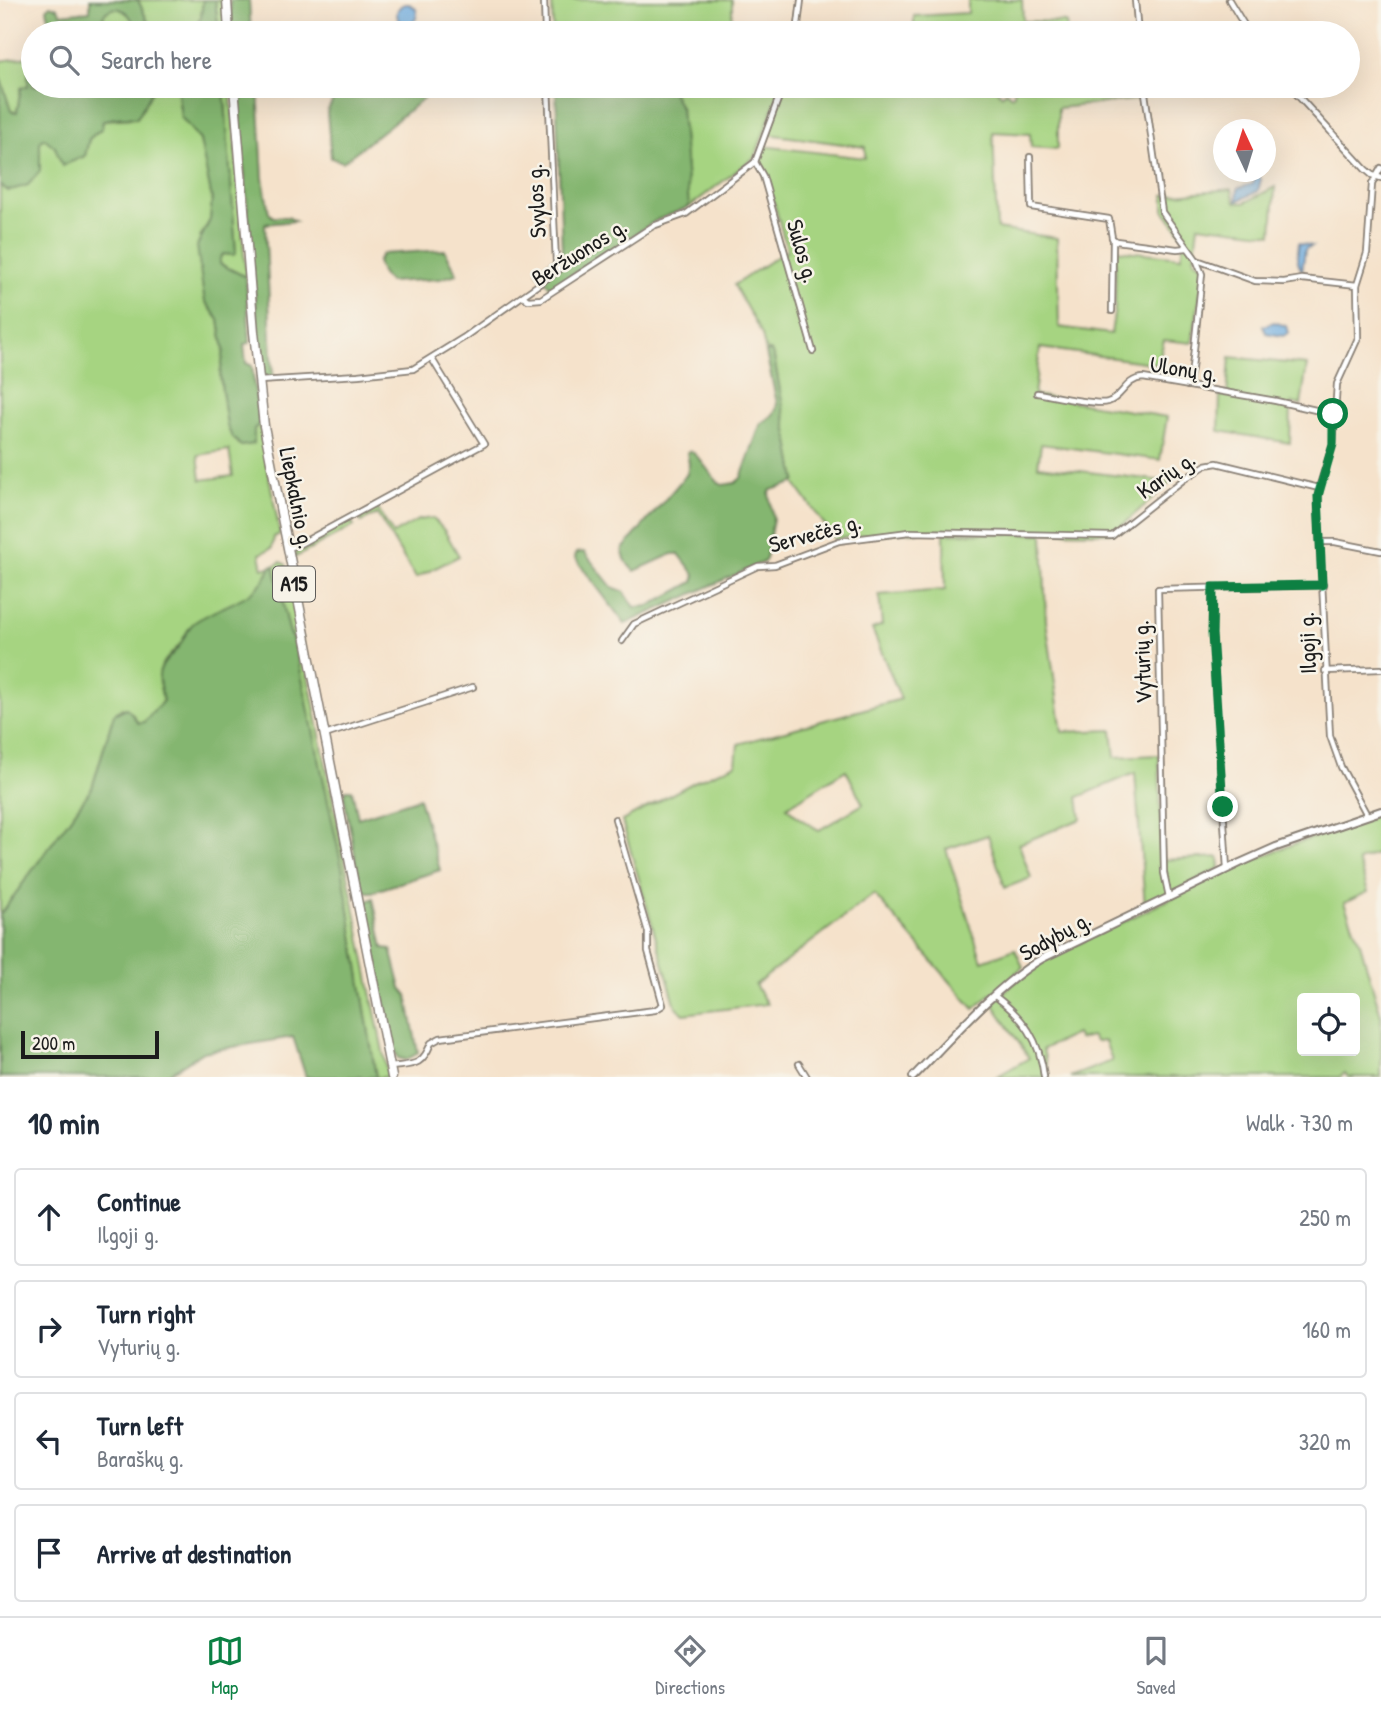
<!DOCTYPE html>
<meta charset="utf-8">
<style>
:root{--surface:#fff;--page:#f6f6f7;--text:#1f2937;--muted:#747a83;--line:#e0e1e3;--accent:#0b8043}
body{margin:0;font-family:"Patrick Hand",sans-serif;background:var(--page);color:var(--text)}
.controls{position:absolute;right:21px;bottom:21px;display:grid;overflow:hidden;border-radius:7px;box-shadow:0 7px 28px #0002}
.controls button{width:63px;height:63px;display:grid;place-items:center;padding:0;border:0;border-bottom:2px solid var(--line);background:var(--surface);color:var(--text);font:35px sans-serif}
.compass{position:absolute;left:1213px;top:119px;width:63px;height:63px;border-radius:50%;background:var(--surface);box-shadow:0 7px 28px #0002;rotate:356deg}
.scale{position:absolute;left:21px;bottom:18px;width:138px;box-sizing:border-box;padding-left:7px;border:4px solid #1c1c1c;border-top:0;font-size:19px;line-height:24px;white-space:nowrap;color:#1c1c1c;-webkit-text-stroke:5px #f7f3e8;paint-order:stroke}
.stop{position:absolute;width:21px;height:21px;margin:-16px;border:5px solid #0b8043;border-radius:50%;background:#fff}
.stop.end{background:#0b8043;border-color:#fff;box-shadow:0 2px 7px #0008}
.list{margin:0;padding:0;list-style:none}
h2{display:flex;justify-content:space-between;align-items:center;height:91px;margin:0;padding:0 28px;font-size:30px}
h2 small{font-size:23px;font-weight:400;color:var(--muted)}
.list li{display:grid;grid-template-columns:46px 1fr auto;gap:21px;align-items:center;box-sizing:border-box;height:98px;margin:0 14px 14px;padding:0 14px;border:2px solid var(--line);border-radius:7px}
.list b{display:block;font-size:26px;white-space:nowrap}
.list p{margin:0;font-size:23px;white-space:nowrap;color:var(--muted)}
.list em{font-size:23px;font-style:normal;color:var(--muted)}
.icon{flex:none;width:38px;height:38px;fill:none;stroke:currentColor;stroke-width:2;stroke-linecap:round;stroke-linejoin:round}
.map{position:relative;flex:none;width:1381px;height:1077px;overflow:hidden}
.search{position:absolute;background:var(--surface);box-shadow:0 7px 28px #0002;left:21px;right:21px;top:21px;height:77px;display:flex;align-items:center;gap:18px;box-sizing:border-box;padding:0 24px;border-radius:38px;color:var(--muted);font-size:26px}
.sheet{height:539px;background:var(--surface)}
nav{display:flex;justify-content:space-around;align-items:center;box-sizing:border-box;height:98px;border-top:2px solid var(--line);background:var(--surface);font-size:19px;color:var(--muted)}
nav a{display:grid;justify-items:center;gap:4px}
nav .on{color:var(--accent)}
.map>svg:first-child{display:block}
</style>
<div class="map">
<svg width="1381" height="1077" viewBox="0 0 1381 1077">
<rect width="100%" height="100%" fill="#f7f3e8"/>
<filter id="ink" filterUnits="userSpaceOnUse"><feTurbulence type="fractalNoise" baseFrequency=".0143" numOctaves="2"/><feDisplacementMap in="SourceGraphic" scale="14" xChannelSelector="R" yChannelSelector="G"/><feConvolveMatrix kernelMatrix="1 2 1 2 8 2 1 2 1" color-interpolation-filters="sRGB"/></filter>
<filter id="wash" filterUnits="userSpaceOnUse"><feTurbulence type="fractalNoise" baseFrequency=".00686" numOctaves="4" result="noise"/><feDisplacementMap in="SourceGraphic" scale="28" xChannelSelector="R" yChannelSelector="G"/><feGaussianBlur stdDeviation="1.57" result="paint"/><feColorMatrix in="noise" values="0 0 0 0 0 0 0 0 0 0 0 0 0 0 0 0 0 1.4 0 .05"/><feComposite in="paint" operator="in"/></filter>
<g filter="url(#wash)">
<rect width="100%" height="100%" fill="#f5e2cb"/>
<g fill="#a6d481" stroke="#61784e" stroke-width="2" fill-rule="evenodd">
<polygon points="138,0 203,0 201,17 192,33 153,33"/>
<polygon points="215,0 223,0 226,33 219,33"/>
<polygon points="552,0 732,0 732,31 553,33"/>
<polygon points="968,0 1022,0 1023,21 1066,22 1067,33 997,33 997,31 981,31 981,33 869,33 873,25 914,26 914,16 968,13"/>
<path d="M115,3C128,5 135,19 134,32L109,33L103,16L108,6Z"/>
<polygon points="28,57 28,87 21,88 17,112 11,111 0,77 0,61"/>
<path d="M155,86H177L181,117L200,140L212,199L210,220L200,237L203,291L205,301L219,320L224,350L220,376L227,426L232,437L241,446L254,444V429L259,424L280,534L274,537L272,548L260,554L263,569L271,566L259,589L190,627L182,642L162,664L159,680L163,701L160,707L144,722L138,723L132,713L122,708L114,714L92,788L0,915V185L8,191L28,185L40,171V142L44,137L55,147L62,165L85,156L89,139L102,128L103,120L137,118ZM229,450L233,476L201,480L198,455Z"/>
<polygon points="224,86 230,86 246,277 220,264 220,258 223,254 233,255 236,253"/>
<polygon points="669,86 781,86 755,157 689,207 681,109"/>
<polygon points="785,86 997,86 996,89 1002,95 1006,91 1011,96 1014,94 1014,86 1141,86 1142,99 1058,108 1058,149 1031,147 1030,134 993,132 997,229 1057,238 1059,327 1111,334 1115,308 1116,250 1181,257 1184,237 1164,210 1164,195 1232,189 1235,202 1244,203 1275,187 1272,234 1198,225 1194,260 1205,266 1192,343 1164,340 1158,364 1040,348 1034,395 1167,417 1160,460 1041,444 1038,466 1171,482 1118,529 1110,533 940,530 875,534 835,539 794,483 796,480 774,357 768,351 766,353 762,335 734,285 787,250 765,170 759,160 763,146 865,158 865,147 767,134"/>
<polygon points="1230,357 1307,365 1301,405 1291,403 1290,443 1219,431 1220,395 1227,396"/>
<polygon points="376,506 393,534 418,520 433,518 444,530 459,556 416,578 377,514 361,522 360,516"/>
<polygon points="351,521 354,526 294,558 297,549 346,522"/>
<path d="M944,533L1043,534L1046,621L1062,732L1112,730L1115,757L1159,755L1162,860L1219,857L1220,868L1145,907L1135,773L1078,797L1081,819L1019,844L1031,878L1005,888L988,835L946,849L982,961L1015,949L1023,967L974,1009L874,894L755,985L767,1004L684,1014L676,1007L622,821L696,781L736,764L738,744L901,699L872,629L882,625L879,595L945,590ZM846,770L863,804L819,830L799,818L787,807Z"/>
<polygon points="281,562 286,565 388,1077 376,1077 342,867 293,637 289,630 274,566"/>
<path d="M1378,815L1381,818V852L1358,861L1368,892L1344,903L1360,943L1381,1016V1077H1348L1345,1073L1339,1077H1070L1112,1061L1105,1041L1096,1042L1091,1036L1079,1039L1076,1034L1043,1049L1049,1077H996L1029,1058L992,1002L1032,968L1050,957L1234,868L1291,845ZM1302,998H1355V1051H1302Z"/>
</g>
<g fill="#84b66f" stroke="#506946" stroke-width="2">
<path d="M90,0H138L153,33H132L134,32C136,12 113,0 103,16L109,33H52L47,9L50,5L58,8L61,14L90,11Z"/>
<polygon points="203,0 215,0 219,33 192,33 201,17"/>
<polygon points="230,0 249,0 251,33 232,33"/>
<polygon points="32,54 33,86 155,86 137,118 122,117 103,120 102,128 89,139 85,156 62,166 55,147 44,138 40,142 40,171 28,185 8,191 0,185 0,77 11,111 17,112 21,88 28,86 28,57"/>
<polygon points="177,86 224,86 236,253 233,255 223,254 220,258 220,264 246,277 250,343 244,344 246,363 252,366 259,424 254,429 254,444 241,446 232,437 227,426 220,376 224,350 219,320 205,301 203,291 197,246 210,220 212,199 200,140 181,117"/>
<polygon points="237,86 258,86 263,178 269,213 273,217 288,217 295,221 265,224 273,377 262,376"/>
<polygon points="340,86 423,86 423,99 343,162 331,158 327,112"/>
<polygon points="556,86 669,86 681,109 689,207 657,220 551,288 537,271 562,252"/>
<polygon points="445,250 457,274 440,279 390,282 382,275 377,262 382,254"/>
<path d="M768,351H771L774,357L796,480L794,483L771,490L769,494L773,518L766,559L764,562L625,624L575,558L576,553L584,552L612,587L623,591L635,607L649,606L693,582L695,575L679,554H672L635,571C629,568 622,556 623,549L687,474L689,464L687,452L691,451C704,460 709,476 722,485L735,483L741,478L761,423C770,418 776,415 777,403L766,353Z"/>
<path d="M274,565L289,630L296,650L342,867L376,1077H306L293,1037L203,1052L163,1077H0V915L92,788L114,714L126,708L129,710L138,723L144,722L163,701C157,670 155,672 177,649C184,641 186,628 195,622C221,604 260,600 271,566Z"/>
<polygon points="346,790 352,790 358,818 419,798 440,870 372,892 367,892 361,888 344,797"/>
<polygon points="373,898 383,948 391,949 401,988 407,995 418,1053 406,1060 398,1058 393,1045 365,905 366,902"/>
</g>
<g fill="#6fade1" stroke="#46647e" stroke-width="2">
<circle cx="407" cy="14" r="10"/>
<polygon points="1257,175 1261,179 1258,191 1237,201 1238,188 1253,184"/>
<polygon points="1299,243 1312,246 1305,249 1302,272 1297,259"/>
<polygon points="1274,322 1286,326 1288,333 1283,336 1266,333 1263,326"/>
</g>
</g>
<g filter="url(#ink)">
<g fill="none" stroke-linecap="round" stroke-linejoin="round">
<defs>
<g id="street">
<polyline points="544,0 545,33"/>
<polyline points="1135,0 1138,33"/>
<polyline points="1229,0 1249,33"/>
<polyline points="797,33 801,0"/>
<polyline points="1144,86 1162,212 1196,259 1202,274 1192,368 1188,386"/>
<polyline points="1289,86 1365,169 1372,175 1381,178"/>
<polyline points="1030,157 1031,207 1109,219 1112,238 1116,241 1177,249 1187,248"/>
<polyline points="755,162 763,176 813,351"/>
<polyline points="1197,260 1255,281 1284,282 1302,279 1357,285"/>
<polyline points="523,296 528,300 541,299 653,226 686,214 755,162 783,86"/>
<polyline points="1112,311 1113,240"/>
<polyline points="259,381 358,375 413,369 463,338 559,270 556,263 548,86"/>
<path d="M1037,393C1050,395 1097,406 1108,402C1123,397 1125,379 1143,378L1276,401L1333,414"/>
<polyline points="1320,542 1335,542 1381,551"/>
<polyline points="287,548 300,544 484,444 432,359"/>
<polyline points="1213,587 1212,634 1227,869"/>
<polyline points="622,641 634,624 758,566 775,565 839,541 909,532 1112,536 1183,480 1206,465 1217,463 1319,488"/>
<polyline points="1325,671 1381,669"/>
<polyline points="325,735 473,687"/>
<polyline points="1367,815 1341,767 1330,736 1318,505 1319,488 1333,444 1337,384 1358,338 1357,285 1367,253 1372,184 1381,168"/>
<polyline points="1169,897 1164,873 1158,589 1323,585"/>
<path d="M995,996C1024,1018 1040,1040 1044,1077"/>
<polyline points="799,1064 807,1077"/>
<path d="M391,1067C413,1064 422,1067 431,1043L440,1038L655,1010L663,1005L648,951V932L615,819"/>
</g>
<path id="secondary" d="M913,1077C950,1039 998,984 1043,958L1240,863L1276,847L1381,811"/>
<g id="highway">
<polyline points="227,0 229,33"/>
<polyline points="234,86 254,332 264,426 392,1077"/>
</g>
</defs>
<use href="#street" stroke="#887f74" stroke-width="8"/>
<use href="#secondary" stroke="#887f74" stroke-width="10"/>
<use href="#highway" stroke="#887f74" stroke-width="11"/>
<use href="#street" stroke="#fff" stroke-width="4.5"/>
<use href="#secondary" stroke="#fff" stroke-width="6"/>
<use href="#highway" stroke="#fff" stroke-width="8"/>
</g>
</g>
<g fill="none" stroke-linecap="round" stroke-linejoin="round" filter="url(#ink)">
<polyline stroke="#0b8043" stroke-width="9" points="1223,807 1212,634 1213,587 1322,585 1318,496 1333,444 1333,414"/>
</g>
<g text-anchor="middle" stroke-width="5" stroke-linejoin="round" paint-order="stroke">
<rect fill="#f7f3e8" stroke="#5e5c59" stroke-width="2" x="273" y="566.5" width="42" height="35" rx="5"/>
<g font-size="21" font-weight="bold" fill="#1c1c1c">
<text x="294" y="591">A15</text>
</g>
<g font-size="23" fill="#1c1c1c" stroke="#f7f3e8">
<text transform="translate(536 201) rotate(-93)" y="8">Svylos g.</text>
<text transform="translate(803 251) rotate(74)" y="8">Sulos g.</text>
<text transform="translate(579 252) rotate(-32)" y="8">Beržuonos g.</text>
<text transform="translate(1184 369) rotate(9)" y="8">Ulonų g.</text>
<text transform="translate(1166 475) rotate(-35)" y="8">Karių g.</text>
<text transform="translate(297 498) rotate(79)" y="8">Liepkalnio g.</text>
<text transform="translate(815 533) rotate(-15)" y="8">Servečės g.</text>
<text transform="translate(1307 643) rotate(-92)" y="8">Ilgoji g.</text>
<text transform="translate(1142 662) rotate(-92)" y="8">Vyturių g.</text>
<text transform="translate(1055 936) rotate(-29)" y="8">Sodybų g.</text>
</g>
</g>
</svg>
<div class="controls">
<button><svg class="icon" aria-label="locate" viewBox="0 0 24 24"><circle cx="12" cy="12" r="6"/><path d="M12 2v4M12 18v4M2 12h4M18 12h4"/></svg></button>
</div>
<svg class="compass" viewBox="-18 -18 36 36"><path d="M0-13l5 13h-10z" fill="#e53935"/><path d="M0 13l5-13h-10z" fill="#747a83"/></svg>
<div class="scale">200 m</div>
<div class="stop" style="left:1333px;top:414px"></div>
<div class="stop end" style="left:1223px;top:807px"></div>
<div class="search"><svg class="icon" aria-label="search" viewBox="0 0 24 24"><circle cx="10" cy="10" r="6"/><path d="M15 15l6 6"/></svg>Search here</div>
</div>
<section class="sheet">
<h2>10 min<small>Walk · 730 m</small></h2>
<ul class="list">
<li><svg class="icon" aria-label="ahead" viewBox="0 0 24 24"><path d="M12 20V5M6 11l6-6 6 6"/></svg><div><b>Continue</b><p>Ilgoji g.</p></div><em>250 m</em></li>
<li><svg class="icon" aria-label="right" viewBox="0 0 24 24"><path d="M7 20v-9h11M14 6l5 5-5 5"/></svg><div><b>Turn right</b><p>Vyturių g.</p></div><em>160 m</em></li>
<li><svg class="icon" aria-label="left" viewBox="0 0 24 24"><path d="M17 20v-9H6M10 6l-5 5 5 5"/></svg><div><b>Turn left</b><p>Baraškų g.</p></div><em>320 m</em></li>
<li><svg class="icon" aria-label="arrive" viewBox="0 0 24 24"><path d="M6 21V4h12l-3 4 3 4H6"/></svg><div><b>Arrive at destination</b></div></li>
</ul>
</section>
<nav>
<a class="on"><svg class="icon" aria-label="map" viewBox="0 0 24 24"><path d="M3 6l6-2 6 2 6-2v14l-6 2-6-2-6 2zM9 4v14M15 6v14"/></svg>Map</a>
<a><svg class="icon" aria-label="directions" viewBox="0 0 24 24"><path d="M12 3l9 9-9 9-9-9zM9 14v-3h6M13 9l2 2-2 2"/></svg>Directions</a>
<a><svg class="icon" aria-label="saved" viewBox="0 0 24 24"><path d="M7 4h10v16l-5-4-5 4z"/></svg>Saved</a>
</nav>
